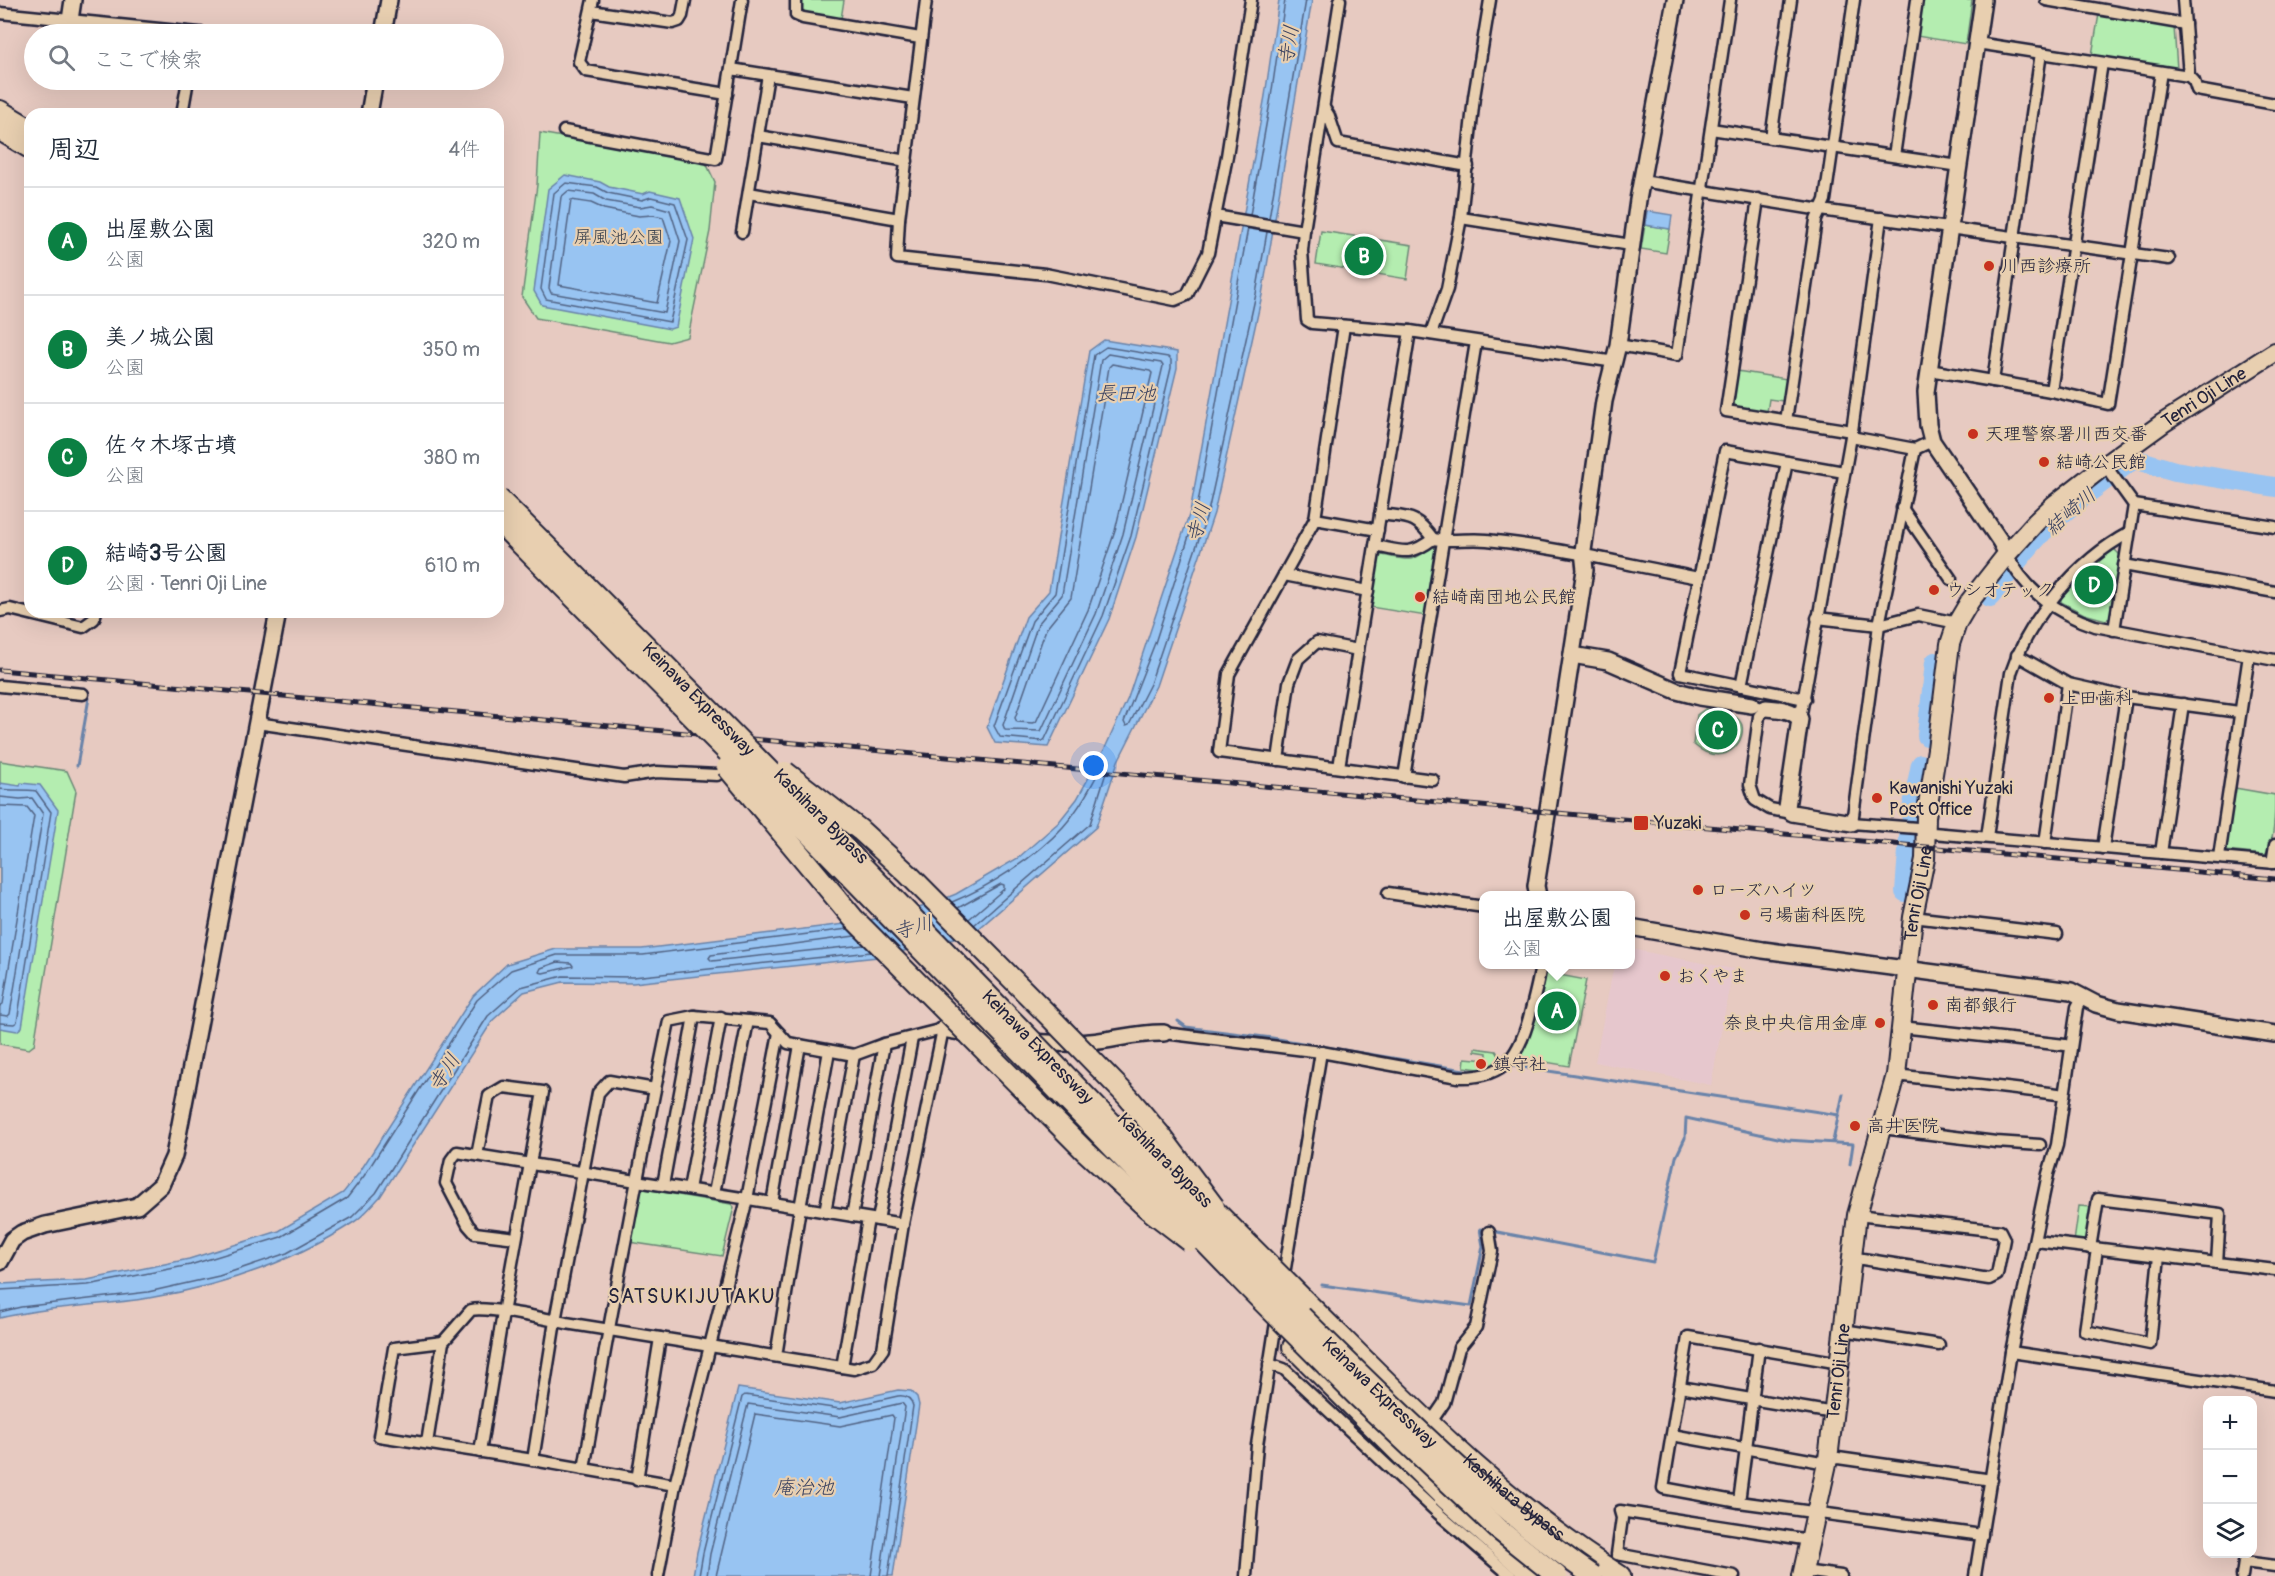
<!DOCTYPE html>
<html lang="ja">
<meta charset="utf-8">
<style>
:root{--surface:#fff;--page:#f6f6f7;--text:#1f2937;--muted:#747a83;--line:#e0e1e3;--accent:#0b8043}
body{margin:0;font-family:Pangolin,"Klee One",sans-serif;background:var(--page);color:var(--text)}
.controls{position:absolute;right:18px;bottom:18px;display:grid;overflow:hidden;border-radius:12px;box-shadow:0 6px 24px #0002}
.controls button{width:54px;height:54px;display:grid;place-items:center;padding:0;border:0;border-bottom:2px solid var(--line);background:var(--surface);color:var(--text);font:30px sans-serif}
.you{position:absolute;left:1094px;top:766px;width:21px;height:21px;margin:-15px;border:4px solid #fff;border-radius:50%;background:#1a73e8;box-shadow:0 0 0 9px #1a73e833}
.badge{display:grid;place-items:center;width:39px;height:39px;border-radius:50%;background:var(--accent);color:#fff;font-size:20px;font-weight:700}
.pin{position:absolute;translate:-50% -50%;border:3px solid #fff;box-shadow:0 2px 6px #0006}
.popup{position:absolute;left:1479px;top:891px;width:156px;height:78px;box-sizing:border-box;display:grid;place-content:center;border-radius:12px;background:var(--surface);filter:drop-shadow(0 2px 4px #0005);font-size:20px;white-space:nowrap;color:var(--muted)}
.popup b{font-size:22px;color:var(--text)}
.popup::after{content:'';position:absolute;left:50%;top:100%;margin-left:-12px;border:12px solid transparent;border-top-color:var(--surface)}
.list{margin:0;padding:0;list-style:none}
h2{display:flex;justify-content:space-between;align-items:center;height:78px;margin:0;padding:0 24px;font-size:26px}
h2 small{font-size:20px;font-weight:400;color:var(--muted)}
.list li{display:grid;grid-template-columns:39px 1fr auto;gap:18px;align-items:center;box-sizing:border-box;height:108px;padding:0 24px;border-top:2px solid var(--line)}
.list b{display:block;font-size:22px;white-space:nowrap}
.list p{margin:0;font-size:20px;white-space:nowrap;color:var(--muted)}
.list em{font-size:20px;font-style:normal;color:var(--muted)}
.icon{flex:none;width:33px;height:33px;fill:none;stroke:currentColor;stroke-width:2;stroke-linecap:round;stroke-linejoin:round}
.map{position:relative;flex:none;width:2275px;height:1576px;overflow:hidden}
.search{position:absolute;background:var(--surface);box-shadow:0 6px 24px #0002;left:24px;top:24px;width:480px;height:66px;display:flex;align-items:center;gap:15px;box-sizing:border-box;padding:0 21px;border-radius:33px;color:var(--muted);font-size:22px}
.panel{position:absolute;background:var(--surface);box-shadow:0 6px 24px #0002;left:24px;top:108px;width:480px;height:510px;border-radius:18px}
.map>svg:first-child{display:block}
</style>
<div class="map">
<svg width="2275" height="1576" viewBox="0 0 2275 1576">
<rect width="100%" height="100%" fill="#e7cac1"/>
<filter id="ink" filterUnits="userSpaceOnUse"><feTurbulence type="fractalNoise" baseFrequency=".0167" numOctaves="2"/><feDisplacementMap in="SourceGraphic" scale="12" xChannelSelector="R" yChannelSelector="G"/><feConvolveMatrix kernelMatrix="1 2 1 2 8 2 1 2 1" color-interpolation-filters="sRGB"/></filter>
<g filter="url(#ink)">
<polygon fill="#e6c7cd" points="1631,949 1733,969 1711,1085 1595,1062 1614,965 1630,964"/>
<g fill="#b4edb0" stroke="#6b8876" stroke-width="1.5">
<polygon points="801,0 844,0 841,19 805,13 800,7"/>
<polygon points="1921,0 1972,0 1966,44 1916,36"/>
<polygon points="2099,14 2174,27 2177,69 2092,55"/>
<polygon points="540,133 706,163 715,182 710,231 688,337 669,342 536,318 522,297 537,185"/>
<polygon points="1645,225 1670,229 1666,253 1641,249"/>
<polygon points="1321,231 1412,245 1407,279 1316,264"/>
<polygon points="1737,371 1787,379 1783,401 1769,399 1767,412 1737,408 1732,401"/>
<path d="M1431,546L1438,547L1426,616L1370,607L1379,558L1382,555C1405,559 1413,565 1431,546Z"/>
<polygon points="2112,547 2120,555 2111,617 2106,620 2084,614 2061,602 2061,598 2085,572"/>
<path d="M1705,709C1714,711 1730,712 1737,718C1754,731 1728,775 1693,744L1697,715Z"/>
<polygon points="0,761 67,771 76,791 34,1045 29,1049 0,1044"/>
<path d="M2235,788L2275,795C2275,811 2275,844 2265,855L2225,851Z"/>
<polygon points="1544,972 1586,980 1569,1066 1516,1057 1528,1042"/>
<polygon points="1475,1048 1496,1051 1503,1061 1477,1075 1478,1069 1464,1067 1465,1058 1487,1060 1487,1053 1475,1051"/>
<polygon points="644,1189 731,1204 734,1207 722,1256 629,1242 638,1192"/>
<polygon points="2079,1206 2092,1207 2088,1237 2084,1243 2074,1242"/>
</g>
<g fill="#98c4f2" stroke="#6983a9" stroke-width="1.5">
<path d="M1279,0H1312L1262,295L1214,513L1156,686L1118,761L1096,827L976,931L938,943L878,957L633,983L563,982L524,992L493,1020L380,1197C372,1205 364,1216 354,1222C293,1262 221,1286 149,1298C100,1306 49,1306 0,1318V1284L87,1280L189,1259L279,1231L343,1193L359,1173L473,996L507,964L556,949H642L853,923L890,916L929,905L956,894L1018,858L1058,823L1077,799L1105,748L1128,698L1190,512L1265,96Z"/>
<polygon points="565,175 600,182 609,187 643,194 650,191 680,198 694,239 676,327 670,329 542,305 534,291 548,189"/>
<polygon points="1647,211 1672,215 1670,229 1645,225"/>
<polygon points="1104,340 1177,352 1177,368 1136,537 1109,619 1048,747 995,743 987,727 1026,617 1049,591 1089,351"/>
<polygon points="0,783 20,786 21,783 40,785 58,810 22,1027 17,1031 0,1028"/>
<polygon points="738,1388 840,1403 898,1390 911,1391 917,1397 919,1405 893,1576 693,1576 697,1552"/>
</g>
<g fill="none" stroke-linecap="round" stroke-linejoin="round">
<g stroke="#516384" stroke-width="1.5">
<polygon points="566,183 597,187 608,193 642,200 651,197 675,203 688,240 670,322 546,299 541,289 554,193"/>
<polygon points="568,191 594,194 606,201 640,207 652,205 670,210 680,241 665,313 551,293 549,288 561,197"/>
<polygon points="571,200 591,203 604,209 639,216 653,215 663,217 671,241 657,303 559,285"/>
<polyline points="1250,215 1271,97 1285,0"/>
<polyline points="1269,218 1306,0"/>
<polyline points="1248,228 1196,514 1155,643 1124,722 1126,726 1129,725 1150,684 1208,512 1256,294 1267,232"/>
<polygon points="1106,347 1168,357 1171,360 1171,368 1131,536 1103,616 1045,739 1043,741 1000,737 994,726 1032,621 1055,593 1094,355"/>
<polygon points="1108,354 1161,363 1163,366 1123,534 1096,614 1041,731 1005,730 1003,725 1038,624 1062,595 1101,360"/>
<polygon points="1112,364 1150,371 1152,373 1115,531 1088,610 1036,722 1033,723 1017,722 1015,718 1046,629 1071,598 1109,367"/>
<path d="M0,789C13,791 24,789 36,791L51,812L17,1022L14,1024L0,1023"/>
<polyline points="0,797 20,799 32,798 43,814 10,1014 8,1016 0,1015"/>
<polyline points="0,806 27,807 34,816 3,1004 0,1006"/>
<path d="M952,902C989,887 1036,857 1063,827C1081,807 1093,783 1105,760H1110L1090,824L974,925"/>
<polyline points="958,908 1001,884 1004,885 1004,889 969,919"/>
<polyline points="855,936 711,955 709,958 712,961 864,945"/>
<polygon points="558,962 571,963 573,966 543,973 539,972 541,968"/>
<polyline points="0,1290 88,1285 190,1265 281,1237 347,1198 364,1176 477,1000 511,970 557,955 643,955 848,929"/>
<polyline points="0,1312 21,1307 148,1292 219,1276 287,1253 352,1217 376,1193 488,1016 521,987 563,976 633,977 871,952"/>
<path d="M699,1576L703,1553L742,1397L745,1395L840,1409L898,1396C906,1395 911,1398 913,1406L888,1576"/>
<polyline points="707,1576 710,1554 748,1404 840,1417 902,1403 905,1407 880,1576"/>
<polyline points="716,1576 755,1414 840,1426 892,1415 894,1418 871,1576"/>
</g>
<g stroke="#6983a9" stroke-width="3">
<polyline points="77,766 89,698"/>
<polyline points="1178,1021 1186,1027 1272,1038 1476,1072"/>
<polyline points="1516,1066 1839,1115"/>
<polyline points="1833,1141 1843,1094"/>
<polyline points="1492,1231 1653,1262 1676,1157 1685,1138 1686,1118 1787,1140 1853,1144 1850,1164"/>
<polyline points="1322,1285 1471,1306 1483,1246 1480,1229 1486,1230"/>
</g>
<g stroke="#98c4f2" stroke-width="20">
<path d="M1990,597C2010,571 2029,544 2053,522C2078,499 2107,479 2134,459L2175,471L2275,487"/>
<polyline points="1927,736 1935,662"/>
<polyline points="1911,815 1921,764"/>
<polyline points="1905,892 1909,837"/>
</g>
<defs>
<g id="street">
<polyline points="593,0 579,62 586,71 727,94"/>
<polyline points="796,0 796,15 803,18 920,38"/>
<polyline points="926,0 899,219 897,258 1045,274 1175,300 1187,295 1208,253 1227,156 1251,0"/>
<polyline points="1340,0 1304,231 1302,251 1307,320 1312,323 1410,331 1615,362"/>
<polyline points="2046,0 2185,24"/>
<polyline points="2183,0 2189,76 2194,81 2197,90 2275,104"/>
<polyline points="591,11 673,23 679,21 682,16 685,0"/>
<polyline points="0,13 209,34"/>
<polyline points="1977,43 2189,76"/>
<polyline points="731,69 913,98"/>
<polyline points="1324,108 1329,116 1338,143 1468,166"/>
<polyline points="182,114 188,80"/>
<polyline points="1711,129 1959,166"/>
<polyline points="564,131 716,159 742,0"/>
<polyline points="758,136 907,161"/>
<polyline points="1771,138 1791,0"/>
<polyline points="1894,156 1917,0"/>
<polyline points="1642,181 1821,210 2169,259"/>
<polyline points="749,193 899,219"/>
<polyline points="1758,199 1726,411 1852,431"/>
<polyline points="1215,216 1304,231"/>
<polyline points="1461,218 1631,245"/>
<polyline points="742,232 768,75"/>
<polyline points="1344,326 1315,519 1229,674 1219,752 1433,780"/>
<polyline points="1431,334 1447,289 1461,218 1474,97 1490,0"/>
<polyline points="1618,345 1677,355 1730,0"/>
<polyline points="1929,370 2051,391 2108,404 2161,72"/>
<polyline points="1993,381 2041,53"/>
<polyline points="2051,391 2102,63"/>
<polyline points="1786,421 1816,220 1825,200 1854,0"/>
<polyline points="1851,437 1915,449"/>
<polyline points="1932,441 1915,449 1879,625 1852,823 1917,828 1933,833 2275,863"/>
<polyline points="2105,465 2134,505 2114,630"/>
<polyline points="2134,505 2275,527"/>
<polyline points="1902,508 1951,579"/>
<polyline points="1315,519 1378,530"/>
<path d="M1433,539C1451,542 1469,538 1487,540C1558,547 1629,565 1699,578"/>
<path d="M1375,546C1403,551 1409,557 1433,539C1415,514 1408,518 1380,514"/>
<path d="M2007,554C2024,590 2058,614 2095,626L2275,660"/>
<polyline points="2124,565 2275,592"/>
<polyline points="1284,575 1368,591"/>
<polyline points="0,611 10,609 83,627 94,619 96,612"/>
<polyline points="1817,618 1879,625 1918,615 1957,623"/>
<polyline points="2017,655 2068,684 2126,697 2239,712"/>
<polyline points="0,686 83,694"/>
<polyline points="1741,686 1787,462"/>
<polyline points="1805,699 1680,673 1725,451 1844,472"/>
<polyline points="1762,707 1766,708 1759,716 1750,785 1755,800 1770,809 1792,813"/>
<polyline points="1800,719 1852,431 1881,218"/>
<polyline points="257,723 624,777 657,772 717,775"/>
<polyline points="1278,760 1289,683 1298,659 1317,642 1358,650"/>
<polyline points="1339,767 1410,331"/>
<polyline points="1404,777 1476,342"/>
<path d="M1987,837L2011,673C2029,618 2078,560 2129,533"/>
<polyline points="2045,843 2068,684"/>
<polyline points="2103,848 2126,697"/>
<polyline points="2161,853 2183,704"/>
<polyline points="2219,857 2249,655"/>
<polyline points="2272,863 2275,845"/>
<polyline points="1388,893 1484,907"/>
<polyline points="1913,917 2057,934"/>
<polyline points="1901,1027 2065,1045"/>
<path d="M1164,1033L1321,1052L1458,1077C1507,1079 1521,1052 1531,1010C1535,995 1539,980 1541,964"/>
<polyline points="1896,1075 2058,1094"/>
<polyline points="1882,1128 1996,1142 2040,1145"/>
<polyline points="477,1155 489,1096 504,1087 543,1092 503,1313 480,1452"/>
<polyline points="663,1185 694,1016"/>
<polyline points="689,1189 721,1017"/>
<polyline points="714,1193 748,1021"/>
<polyline points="772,1203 800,1045"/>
<polyline points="825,1212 854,1055"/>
<polyline points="852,1216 884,1044"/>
<polyline points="878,1220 912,1038"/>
<polyline points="516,1238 475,1233 468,1225 446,1183 451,1160 457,1152 903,1224"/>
<polyline points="2036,1241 2275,1270"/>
<polyline points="2090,1248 2098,1199 2220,1214 2217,1263"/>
<polyline points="2097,1249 2085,1331 2150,1344 2159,1256"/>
<polyline points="1850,1257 1989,1279 1997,1275 2004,1239 2000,1231 1857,1215"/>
<polyline points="1283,1280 1321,1052"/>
<polyline points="1843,1330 1939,1345"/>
<polyline points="443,1342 394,1348 379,1436 533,1460 675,1485"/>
<polyline points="2011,1352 2275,1391"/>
<polyline points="776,1356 800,1208 829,1051"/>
<polyline points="1840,1363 1688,1337 1663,1488 1739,1502 1982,1535"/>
<polyline points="1269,1364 1284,1369 1439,1514 1511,1576"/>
<polyline points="842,1367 868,1219"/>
<polyline points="1680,1387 1834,1413"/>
<polyline points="1431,1422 1444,1403 1459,1348 1476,1327 1492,1251 1489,1232"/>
<polyline points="1672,1435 1821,1462 1838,1458 1992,1480"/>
<path d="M427,1443L443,1342L471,1310C488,1306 545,1319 566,1323C662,1338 758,1354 854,1369L873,1363L883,1349L903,1224L943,1029L884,1044L854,1055L788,1043L770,1023L694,1016L669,1021C638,1170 610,1319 584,1469"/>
<polyline points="533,1460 555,1321 598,1093 609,1081 655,1089"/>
<polyline points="637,1480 660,1338"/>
<polyline points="1739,1502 1759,1348"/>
<polyline points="1803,1571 1841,1576"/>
<polyline points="658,1576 675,1485 747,1199 779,1033"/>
<polyline points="1246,1576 1257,1445 1277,1316"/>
<polyline points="1734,1576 1617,1554 1622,1518 1620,1511 1810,1540"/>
<polyline points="1975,1576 2011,1352 2048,1174 2057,1145 2077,1007 2083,996"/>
<polyline points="2242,1576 2244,1562 2275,1566"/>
</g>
<g id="secondary">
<polyline points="1983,0 1926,392 1928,425 1932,441 2000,541 2007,554"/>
<polyline points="70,20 73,0"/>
<polyline points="383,34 389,0"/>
<polyline points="369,114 375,80"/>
<polyline points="1572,655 1608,661 1677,691 1700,697 1752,705"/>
<path d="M1766,708C1779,709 1791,709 1800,719L1787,807"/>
<polyline points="1792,813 1852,823"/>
<polyline points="1538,896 1536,886 1585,570 1583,551 1604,401 1618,345 1638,200 1675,0"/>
<polyline points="1630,927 1763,950 2071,991 2096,1004 2118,1010 2275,1034"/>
<path d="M943,1029C990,1037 1042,1047 1090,1042C1115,1040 1139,1032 1164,1033"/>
<polyline points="0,1262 12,1240 22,1233 45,1225 137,1206 161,1185 174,1156 278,612"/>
</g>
<g id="primary">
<path id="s1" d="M1802,1576L1828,1459L1857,1215L1896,1075L1913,917L1925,859L1926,817L1937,749L1950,644L1957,623L1970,601L2007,554L2036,522L2054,505L2105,465L2163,423L2275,352"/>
</g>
<g id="highway">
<polyline points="0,111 30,129"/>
<polyline points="0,130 30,148"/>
<path id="s2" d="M1304,1300C1403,1398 1501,1502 1620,1576"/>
<polyline points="1293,1347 1445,1498 1533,1576"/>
</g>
</defs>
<use href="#street" stroke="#22223b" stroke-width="15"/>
<use href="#secondary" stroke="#22223b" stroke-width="20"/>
<use href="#primary" stroke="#22223b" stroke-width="22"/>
<use href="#highway" stroke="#22223b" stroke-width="24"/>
<use href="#street" stroke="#e8cfb0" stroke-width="10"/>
<use href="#secondary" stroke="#e8cfb0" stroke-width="15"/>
<use href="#primary" stroke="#e8cfb0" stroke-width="18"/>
<use href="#highway" stroke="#e8cfb0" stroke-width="20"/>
<defs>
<polyline id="rail" points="0,670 2275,879"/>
</defs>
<use href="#rail" stroke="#22223b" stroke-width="5"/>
<use href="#rail" stroke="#e8cfb0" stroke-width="3" stroke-dasharray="9" stroke-linecap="butt"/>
<defs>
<g id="highway-bridge">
<path id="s3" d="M498,498C710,708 918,923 1126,1138C1214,1229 1302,1319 1393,1406C1458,1468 1520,1526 1593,1576"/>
<polyline points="498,521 829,854 1245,1284 1356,1395 1498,1529 1557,1576"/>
<polyline points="727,767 853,918 1086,1152 1147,1208 1190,1241"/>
<polyline points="785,772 860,830 908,874 1052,1019 1128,1097 1161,1136 1214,1207"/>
<polyline points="1204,1200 1304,1300"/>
</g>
</defs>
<use href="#highway-bridge" stroke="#22223b" stroke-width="24" stroke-linecap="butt"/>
<use href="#highway-bridge" stroke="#e8cfb0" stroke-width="20"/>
</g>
</g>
<g fill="#c8321e" stroke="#e8cfb0" stroke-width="2">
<circle cx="1989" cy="266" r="6"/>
<circle cx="1973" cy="434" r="6"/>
<circle cx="2044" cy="462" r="6"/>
<circle cx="1934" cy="590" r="6"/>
<circle cx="1420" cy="597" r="6"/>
<circle cx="2049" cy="698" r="6"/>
<circle cx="1877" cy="798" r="6"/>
<rect x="1633" y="815" width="16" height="16" rx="3"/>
<circle cx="1698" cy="890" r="6"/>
<circle cx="1745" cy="915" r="6"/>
<circle cx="1665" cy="976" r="6"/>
<circle cx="1933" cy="1005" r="6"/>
<circle cx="1880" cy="1023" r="6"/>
<circle cx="1481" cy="1064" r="6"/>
<circle cx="1855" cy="1126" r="6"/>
</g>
<g text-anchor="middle" stroke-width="4.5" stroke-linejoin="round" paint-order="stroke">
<g font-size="18" fill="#38404d" stroke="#e8cfb0">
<text x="619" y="243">屏風池公園</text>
</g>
<g font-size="18" fill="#22223b" stroke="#e8cfb0" text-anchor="start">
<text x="2001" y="272">川西診療所</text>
<text x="1985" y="440">天理警察署川西交番</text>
<text x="2056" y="468">結崎公民館</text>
<text x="1946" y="596">ウシオテック</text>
<text x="1432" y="603">結崎南団地公民館</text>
<text x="2061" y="704">上田歯科</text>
<text x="1889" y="794">Kawanishi Yuzaki<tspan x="1889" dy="21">Post Office</tspan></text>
<text x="1654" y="829">Yuzaki</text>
<text x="1710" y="896">ローズハイツ</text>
<text x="1757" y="921">弓場歯科医院</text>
<text x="1677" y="982">おくやま</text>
<text x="1945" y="1011">南都銀行</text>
<text x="1868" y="1029" text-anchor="end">奈良中央信用金庫</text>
<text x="1493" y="1070">鎮守社</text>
<text x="1867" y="1132">高井医院</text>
</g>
<g font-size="18" fill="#22223b" stroke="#e8cfb0">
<text dy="6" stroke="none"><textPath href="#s1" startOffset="1306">Tenri Oji Line</textPath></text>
<text dy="6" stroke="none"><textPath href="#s3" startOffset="284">Keinawa Expressway</textPath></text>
<text transform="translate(821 816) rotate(45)" y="6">Kashihara Bypass</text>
<text dy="6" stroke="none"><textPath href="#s1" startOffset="694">Tenri Oji Line</textPath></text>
<text dy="6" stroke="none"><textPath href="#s3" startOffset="770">Keinawa Expressway</textPath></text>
<text transform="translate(1165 1160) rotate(45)" y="6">Kashihara Bypass</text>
<text dy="6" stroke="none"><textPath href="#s1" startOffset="208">Tenri Oji Line</textPath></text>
<text dy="6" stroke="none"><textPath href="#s3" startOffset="1256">Keinawa Expressway</textPath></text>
<text dy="6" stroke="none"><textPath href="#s2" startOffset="288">Kashihara Bypass</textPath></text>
</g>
<g font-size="20" font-style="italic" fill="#3a4260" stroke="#e8cfb0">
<text transform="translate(1288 45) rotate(-81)" y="7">寺川</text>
<text x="1126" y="400">長田池</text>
<text transform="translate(2070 511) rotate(-41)" y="7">結崎川</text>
<text transform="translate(1198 522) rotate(-75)" y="7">寺川</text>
<text transform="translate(913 927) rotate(-15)" y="7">寺川</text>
<text transform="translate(444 1072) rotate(-58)" y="7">寺川</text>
<text x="804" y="1494">庵治池</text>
</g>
<g font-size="20" letter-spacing="1.5" fill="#22223b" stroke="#e8cfb0">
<text x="692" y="1303">SATSUKIJUTAKU</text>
</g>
</g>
</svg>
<div class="controls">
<button>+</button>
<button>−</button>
<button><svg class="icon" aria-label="layers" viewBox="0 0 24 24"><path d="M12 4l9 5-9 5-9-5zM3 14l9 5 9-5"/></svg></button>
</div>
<div class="you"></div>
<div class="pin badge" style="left:1557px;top:1011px">A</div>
<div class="popup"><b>出屋敷公園</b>公園</div>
<div class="pin badge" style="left:1364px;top:256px">B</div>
<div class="pin badge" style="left:1718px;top:730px">C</div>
<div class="pin badge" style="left:2094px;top:585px">D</div>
<div class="search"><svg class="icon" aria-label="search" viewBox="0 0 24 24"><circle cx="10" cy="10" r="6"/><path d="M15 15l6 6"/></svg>ここで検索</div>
<section class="panel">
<h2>周辺<small>4件</small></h2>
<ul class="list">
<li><span class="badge">A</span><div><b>出屋敷公園</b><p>公園</p></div><em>320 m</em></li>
<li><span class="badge">B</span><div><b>美ノ城公園</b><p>公園</p></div><em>350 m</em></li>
<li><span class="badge">C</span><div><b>佐々木塚古墳</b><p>公園</p></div><em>380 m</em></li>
<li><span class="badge">D</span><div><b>結崎3号公園</b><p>公園 · Tenri Oji Line</p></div><em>610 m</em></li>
</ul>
</section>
</div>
